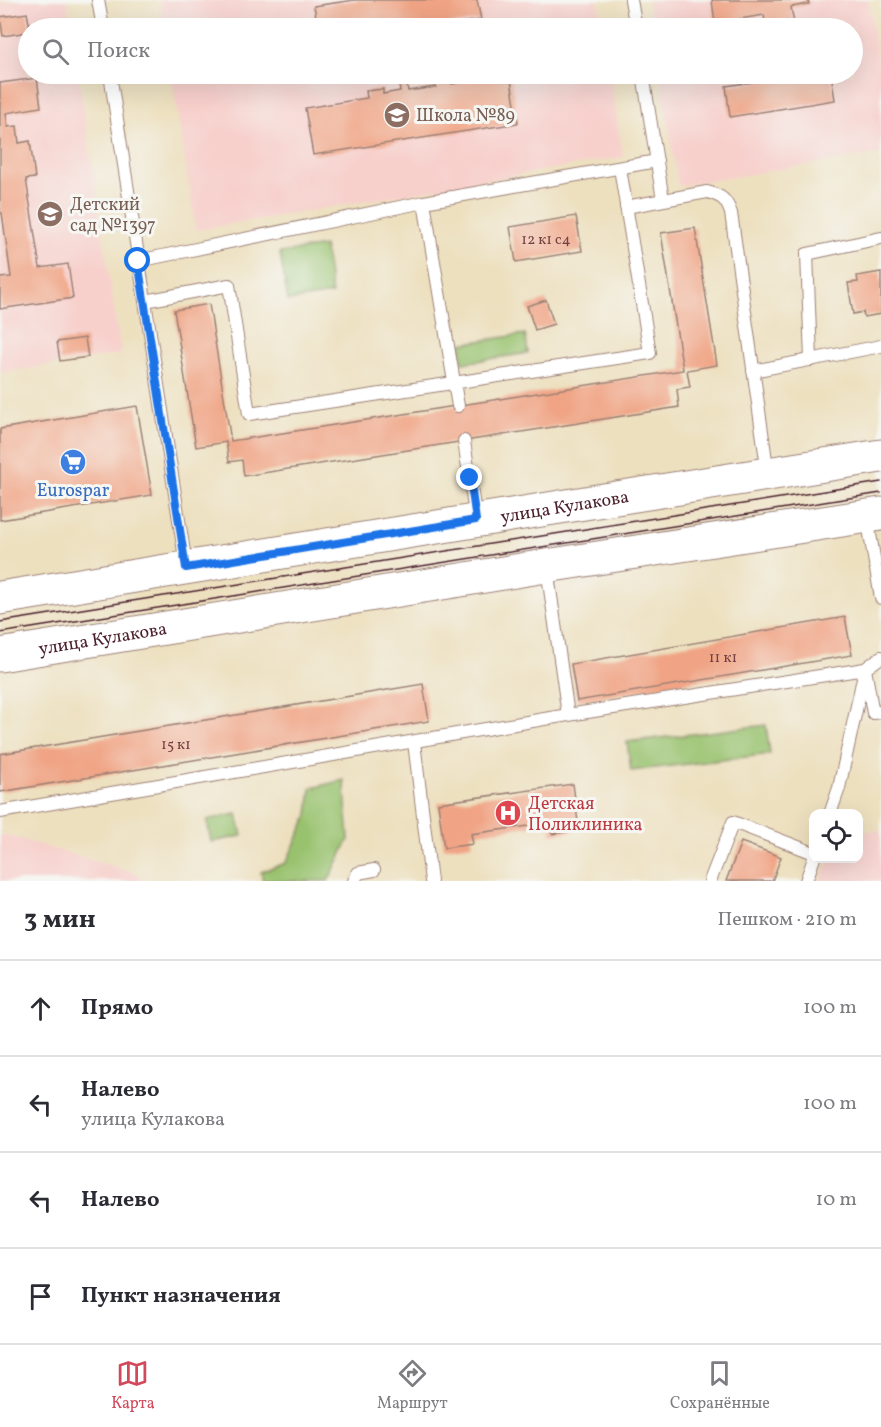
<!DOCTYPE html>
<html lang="ru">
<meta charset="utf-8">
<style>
:root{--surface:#fff;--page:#f7f7f7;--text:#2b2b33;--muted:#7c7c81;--line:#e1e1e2;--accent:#d1495b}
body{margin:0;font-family:Vollkorn,serif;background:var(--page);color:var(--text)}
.controls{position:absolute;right:18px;bottom:18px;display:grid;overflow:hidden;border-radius:12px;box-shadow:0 6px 24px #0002}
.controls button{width:54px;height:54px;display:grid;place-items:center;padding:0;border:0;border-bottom:2px solid var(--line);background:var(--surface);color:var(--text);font:30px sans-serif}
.stop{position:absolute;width:18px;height:18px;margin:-14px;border:4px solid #1a73e8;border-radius:50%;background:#fff}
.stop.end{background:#1a73e8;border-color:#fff;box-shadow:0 2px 6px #0008}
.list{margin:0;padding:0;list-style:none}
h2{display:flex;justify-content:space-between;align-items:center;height:78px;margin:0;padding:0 24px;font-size:26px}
h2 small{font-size:20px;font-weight:400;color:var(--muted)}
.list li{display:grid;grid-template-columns:39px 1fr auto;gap:18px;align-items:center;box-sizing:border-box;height:96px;padding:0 24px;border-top:2px solid var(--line)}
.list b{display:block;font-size:22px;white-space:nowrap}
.list p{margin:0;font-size:20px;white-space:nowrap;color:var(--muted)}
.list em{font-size:20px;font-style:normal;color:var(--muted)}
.icon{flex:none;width:33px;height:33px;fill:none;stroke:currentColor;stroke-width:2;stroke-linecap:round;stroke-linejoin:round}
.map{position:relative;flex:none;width:881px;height:881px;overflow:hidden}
.search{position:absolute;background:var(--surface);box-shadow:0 6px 24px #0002;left:18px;right:18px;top:18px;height:66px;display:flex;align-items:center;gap:15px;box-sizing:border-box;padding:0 21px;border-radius:33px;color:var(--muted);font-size:22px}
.sheet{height:462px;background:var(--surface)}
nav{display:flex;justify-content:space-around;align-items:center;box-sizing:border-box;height:84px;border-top:2px solid var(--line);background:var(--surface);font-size:16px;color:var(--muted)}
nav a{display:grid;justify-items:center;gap:3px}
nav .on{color:var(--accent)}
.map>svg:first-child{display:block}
</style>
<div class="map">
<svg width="881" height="881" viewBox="0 0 881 881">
<rect width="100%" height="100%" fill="#f6f6f2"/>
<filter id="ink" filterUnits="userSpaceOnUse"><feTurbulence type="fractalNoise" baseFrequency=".0167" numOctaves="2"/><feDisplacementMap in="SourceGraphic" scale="12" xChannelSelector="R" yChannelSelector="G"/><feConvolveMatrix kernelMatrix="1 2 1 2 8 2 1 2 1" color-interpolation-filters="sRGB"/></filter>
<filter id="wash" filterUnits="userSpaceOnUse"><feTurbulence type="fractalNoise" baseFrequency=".008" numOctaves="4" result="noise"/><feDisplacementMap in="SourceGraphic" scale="24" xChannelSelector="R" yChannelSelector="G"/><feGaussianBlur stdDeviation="1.35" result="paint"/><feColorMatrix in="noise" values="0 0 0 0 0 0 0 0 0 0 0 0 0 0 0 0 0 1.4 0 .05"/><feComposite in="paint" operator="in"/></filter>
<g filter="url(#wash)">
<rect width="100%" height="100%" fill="#ede0bf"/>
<g fill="#f7d0cc">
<polygon points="17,0 67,0 71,28 28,28 28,74 78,74 121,354 0,373 0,3"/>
<polygon points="160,0 598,0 602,28 164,28"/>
<polygon points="648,0 868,0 881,82 881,153 678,186 660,74 852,74 852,28 652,28"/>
<polygon points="171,74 610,74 623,157 196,230"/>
<polygon points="881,830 881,881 820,881 829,859 858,858 859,832"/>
<polygon points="7,835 138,874 140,881 0,881 0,836"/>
</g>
<g fill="#99c26e" stroke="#72704c" stroke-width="1.5">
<polygon points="324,246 332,294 288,301 280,253"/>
<polygon points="525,334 528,353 463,363 460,344"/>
<polygon points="766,725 770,754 631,771 627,742"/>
<polygon points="344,780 349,839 328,881 263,881 261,872 286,863 308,815 311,788"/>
<polygon points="237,814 242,836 211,842 207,820"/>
</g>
<g id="blocks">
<g fill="#f0a485">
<polygon points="355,0 477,0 481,20 427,28 318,28 314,6"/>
<polygon points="712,0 808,0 809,4 791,7 795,28 766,28 764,15 715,23"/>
<polygon points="27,13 30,28 28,32 3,36 0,17"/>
<polygon points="397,74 405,74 408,91 436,87 435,82 451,79 452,84 510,74 518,123 313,155 305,108 367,98 366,91 383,89 383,94 400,91"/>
<polygon points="774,74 831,74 835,100 730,117 726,86 774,79"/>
<polygon points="37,78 41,107 6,113 8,127 17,126 19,143 30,141 35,178 26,179 40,268 68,264 73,298 0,309 0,278 11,277 2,213 0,213 0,83"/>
<polygon points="576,216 582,251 516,262 510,227"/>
<polygon points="695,228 717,365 687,370 690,387 677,389 679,407 244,476 242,460 229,462 226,442 196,447 174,310 209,304 231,441 347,423 683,370 661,233"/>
<polygon points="881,272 881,314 864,317 863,312 853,314 848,283 858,282 857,276"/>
<polygon points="546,300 554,324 535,330 527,306"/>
<polygon points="85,338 88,357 60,361 57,342"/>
<polygon points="137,406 152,495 0,520 0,429"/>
<polygon points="845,617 852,655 577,701 571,664"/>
<polygon points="423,684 429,721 0,792 0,754"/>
<polygon points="573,784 579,830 552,834 550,823 471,834 473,844 444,848 438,803"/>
<polygon points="741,842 781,857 772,881 726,881"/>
</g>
</g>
</g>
<g filter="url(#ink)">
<use href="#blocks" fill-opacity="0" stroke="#9c8075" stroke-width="1.5"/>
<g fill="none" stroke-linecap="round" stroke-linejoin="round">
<defs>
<g id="service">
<polyline points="98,0 103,28"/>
<polyline points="631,0 636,28"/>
<polyline points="110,74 145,301"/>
<polyline points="643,74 663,200"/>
<polyline points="424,202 458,406"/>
<path d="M626,207L707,192C722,196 726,199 731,213L768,474"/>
<polyline points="138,261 424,202 657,161"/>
<polyline points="811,360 807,254 881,238"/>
<polyline points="753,371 881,346"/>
<polyline points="464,441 476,520"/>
<polyline points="867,517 881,598"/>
<polyline points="186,565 145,301 229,285 249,414 650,353 620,168"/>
<polyline points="547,568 568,715"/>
<polyline points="881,657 865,669 873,713 881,712"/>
<polyline points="414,742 431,881"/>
<polyline points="0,812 568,715 865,669 839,788 830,814"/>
<polyline points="354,881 358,873 374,870"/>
<polyline points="710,881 733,822 814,853"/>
<polyline points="806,881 814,858"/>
</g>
<g id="secondary">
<path id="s1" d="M0,598L591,502L881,456"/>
<path id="s2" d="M0,655L546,566L881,514"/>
</g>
</defs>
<use href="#service" stroke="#9c8075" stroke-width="14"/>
<use href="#secondary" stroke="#9c8075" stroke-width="35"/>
<use href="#service" stroke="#fff" stroke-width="12"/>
<use href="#secondary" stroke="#fff" stroke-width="33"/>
<g stroke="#4a1f2b" stroke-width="1.5">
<polyline points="0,622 881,482"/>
<polyline points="0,633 881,493"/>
</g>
</g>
</g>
<g fill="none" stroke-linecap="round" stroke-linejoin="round" filter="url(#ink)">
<polyline stroke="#1a73e8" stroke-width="8" points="138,261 186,568 476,520 470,478"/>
</g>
<defs>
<symbol id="school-disc" viewBox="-11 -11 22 22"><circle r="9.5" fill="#8d6e63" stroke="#f6f6f2"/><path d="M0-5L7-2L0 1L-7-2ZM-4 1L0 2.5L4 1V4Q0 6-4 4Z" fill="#fff"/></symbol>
<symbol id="supermarket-disc" viewBox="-11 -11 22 22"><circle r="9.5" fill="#3f7fe0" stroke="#f6f6f2"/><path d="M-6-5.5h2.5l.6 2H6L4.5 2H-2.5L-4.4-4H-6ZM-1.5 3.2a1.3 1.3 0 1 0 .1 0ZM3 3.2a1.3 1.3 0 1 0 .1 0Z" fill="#fff"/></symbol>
<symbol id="hospital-disc" viewBox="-11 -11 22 22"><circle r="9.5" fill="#e0444e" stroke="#f6f6f2"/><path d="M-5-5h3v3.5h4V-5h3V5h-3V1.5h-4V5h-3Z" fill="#fff"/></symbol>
</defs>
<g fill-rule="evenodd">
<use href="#school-disc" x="382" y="100" width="30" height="30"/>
<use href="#school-disc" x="35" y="199" width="30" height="30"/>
<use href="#supermarket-disc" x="58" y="447" width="30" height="30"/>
<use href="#hospital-disc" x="493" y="798" width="30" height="30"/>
</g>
<g text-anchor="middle" stroke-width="6" stroke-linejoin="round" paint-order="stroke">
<g font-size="15" fill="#744042">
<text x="546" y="244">12 к1 с4</text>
<text x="723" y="662">11 к1</text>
<text x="176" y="749">15 к1</text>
</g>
<g font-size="18" fill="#785e54" stroke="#f6f6f2" text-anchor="start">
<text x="416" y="121">Школа №89</text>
<text x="70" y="210">Детский<tspan x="70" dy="21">сад №1397</tspan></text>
</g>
<g font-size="18" fill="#366cbe" stroke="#f6f6f2">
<text x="73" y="496">Eurospar</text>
</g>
<g font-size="18" fill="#4a1f2b" stroke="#f6f6f2">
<text dy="6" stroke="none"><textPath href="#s1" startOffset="572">улица Кулакова</textPath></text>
<text dy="6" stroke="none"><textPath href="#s2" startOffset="104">улица Кулакова</textPath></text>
</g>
<g font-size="18" fill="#be3a42" stroke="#f6f6f2" text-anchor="start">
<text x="528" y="809">Детская<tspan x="528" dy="21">Поликлиника</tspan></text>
</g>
</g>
</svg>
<div class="controls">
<button><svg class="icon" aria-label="locate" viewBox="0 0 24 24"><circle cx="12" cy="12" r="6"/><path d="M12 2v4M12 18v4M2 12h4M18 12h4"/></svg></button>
</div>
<div class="stop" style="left:138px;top:261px"></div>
<div class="stop end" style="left:470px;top:478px"></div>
<div class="search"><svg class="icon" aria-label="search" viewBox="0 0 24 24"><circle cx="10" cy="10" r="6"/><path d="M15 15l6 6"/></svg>Поиск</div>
</div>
<section class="sheet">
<h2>3 мин<small>Пешком · 210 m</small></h2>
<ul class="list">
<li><svg class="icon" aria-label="ahead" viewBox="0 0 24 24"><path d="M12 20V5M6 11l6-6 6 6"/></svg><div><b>Прямо</b></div><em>100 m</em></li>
<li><svg class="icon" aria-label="left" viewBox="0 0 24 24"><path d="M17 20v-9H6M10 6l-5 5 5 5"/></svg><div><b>Налево</b><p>улица Кулакова</p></div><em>100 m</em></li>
<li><svg class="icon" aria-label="left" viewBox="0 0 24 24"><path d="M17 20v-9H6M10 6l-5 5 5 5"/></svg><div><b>Налево</b></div><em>10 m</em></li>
<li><svg class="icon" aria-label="arrive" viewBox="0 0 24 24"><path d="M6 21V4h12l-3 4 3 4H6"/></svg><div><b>Пункт назначения</b></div></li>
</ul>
</section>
<nav>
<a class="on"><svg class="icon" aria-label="map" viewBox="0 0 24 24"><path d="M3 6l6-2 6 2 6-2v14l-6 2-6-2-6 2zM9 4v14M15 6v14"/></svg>Карта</a>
<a><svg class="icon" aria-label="directions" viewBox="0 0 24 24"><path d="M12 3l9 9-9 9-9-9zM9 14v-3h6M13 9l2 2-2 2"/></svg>Маршрут</a>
<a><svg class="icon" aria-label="saved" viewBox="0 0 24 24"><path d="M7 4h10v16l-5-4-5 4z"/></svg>Сохранённые</a>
</nav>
